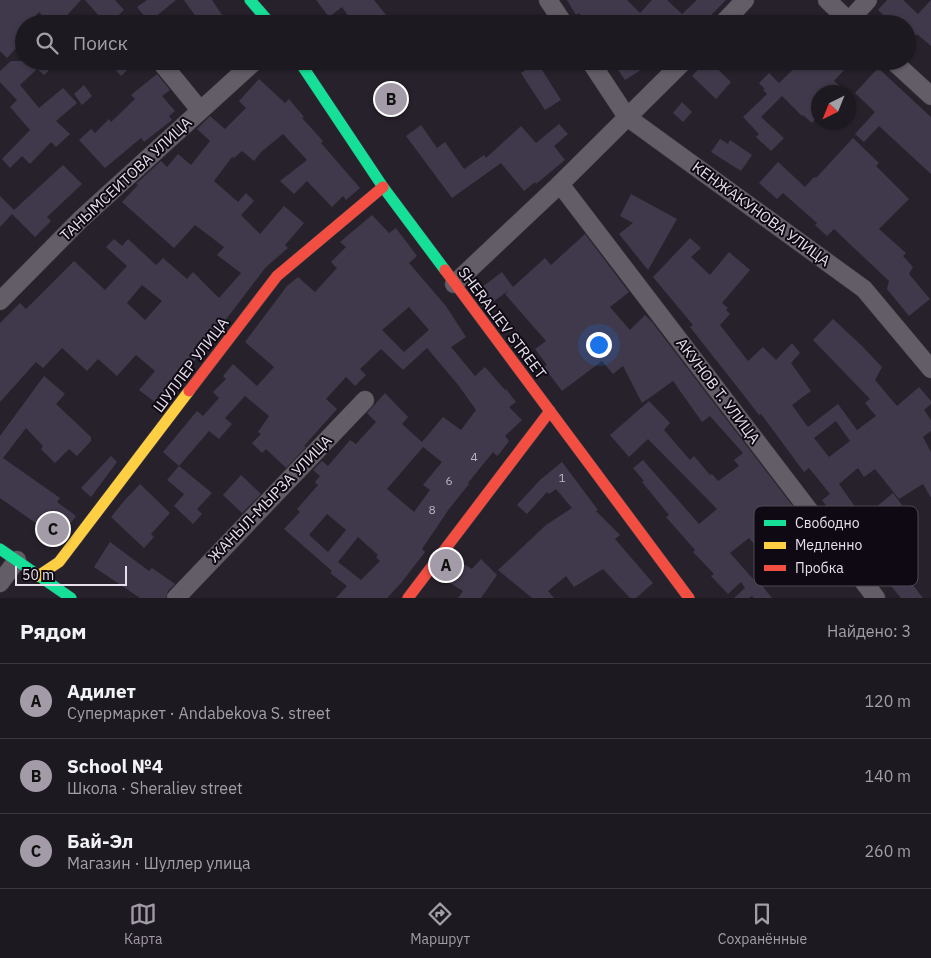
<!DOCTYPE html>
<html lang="ru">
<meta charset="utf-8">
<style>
:root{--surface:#1d1920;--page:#252229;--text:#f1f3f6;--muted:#a0a0a5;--line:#3b383e;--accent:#a39ca8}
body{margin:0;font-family:"IBM Plex Sans",sans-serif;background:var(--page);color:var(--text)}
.compass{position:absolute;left:811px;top:85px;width:45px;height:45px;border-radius:50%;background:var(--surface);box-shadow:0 1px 4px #0004;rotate:223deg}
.scale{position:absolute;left:15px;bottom:12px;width:112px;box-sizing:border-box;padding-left:5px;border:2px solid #e6dfec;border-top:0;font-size:14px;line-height:18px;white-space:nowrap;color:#e6dfec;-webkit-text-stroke:4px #0e0912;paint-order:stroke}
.you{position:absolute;left:598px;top:344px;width:18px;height:18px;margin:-12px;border:4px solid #fff;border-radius:50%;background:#1a73e8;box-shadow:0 0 0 8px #1a73e833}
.badge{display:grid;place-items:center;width:32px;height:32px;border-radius:50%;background:var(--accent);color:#111;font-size:16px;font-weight:700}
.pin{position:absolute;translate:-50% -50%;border:2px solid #fff;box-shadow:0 1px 5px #0006}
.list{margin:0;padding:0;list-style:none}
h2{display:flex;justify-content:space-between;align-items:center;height:65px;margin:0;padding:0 20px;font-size:21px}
h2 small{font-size:16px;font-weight:400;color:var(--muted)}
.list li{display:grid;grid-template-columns:32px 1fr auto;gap:15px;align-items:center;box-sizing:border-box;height:75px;padding:0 20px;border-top:1px solid var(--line)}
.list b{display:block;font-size:19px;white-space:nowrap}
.list p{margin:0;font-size:16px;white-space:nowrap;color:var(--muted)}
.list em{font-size:16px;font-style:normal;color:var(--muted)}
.icon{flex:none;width:28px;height:28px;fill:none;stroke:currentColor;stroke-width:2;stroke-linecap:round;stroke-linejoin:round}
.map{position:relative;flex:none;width:931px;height:598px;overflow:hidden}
.search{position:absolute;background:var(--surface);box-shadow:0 1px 4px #0004;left:15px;right:15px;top:15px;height:55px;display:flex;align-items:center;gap:12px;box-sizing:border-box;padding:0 18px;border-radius:28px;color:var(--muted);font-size:19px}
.sheet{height:290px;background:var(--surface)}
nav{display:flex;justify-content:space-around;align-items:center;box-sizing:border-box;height:70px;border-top:1px solid var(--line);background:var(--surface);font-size:14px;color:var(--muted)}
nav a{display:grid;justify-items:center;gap:2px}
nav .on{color:var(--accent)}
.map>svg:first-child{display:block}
</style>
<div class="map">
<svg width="931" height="598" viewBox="0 0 931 598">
<rect width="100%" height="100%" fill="#27212b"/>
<g fill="#40394b" fill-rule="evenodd">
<polygon points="0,0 81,0 59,24 51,24 39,12 28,24 24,24 24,29 16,38 21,43 7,58 0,51"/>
<polygon points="85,0 115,0 124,10 109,24 106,24"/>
<polygon points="147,0 176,0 149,22 137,7"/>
<polygon points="184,0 212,0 228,24 201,24"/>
<polygon points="316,0 374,0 393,24 354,24 342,7 329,17"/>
<polygon points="567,0 627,0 640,13 652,0 667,0 682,14 697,0 726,0 702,24 586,24 579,13 576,15"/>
<polygon points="887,0 903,0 918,14 931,0 931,46 917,34 915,36 907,29 907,24 902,24 896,19 892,23 878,10"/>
<polygon points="11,61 58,61 44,75 37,69 20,85 39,108 63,88 77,103 56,121 70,134 56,147 51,142 30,164 22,156 10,168 2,159 30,130 10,107 17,100 0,82 0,71"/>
<polygon points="108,61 137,61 121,76"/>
<polygon points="612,61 655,61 625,80"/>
<polygon points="706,61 709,61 731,82 716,99 692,76"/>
<polygon points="802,61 852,61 834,81 847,92 818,92 818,116 812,123 803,115 802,116 782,96 761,117 784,138 771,151 756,137 759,134 743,117 767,94 763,90 765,89 759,83 769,73 779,83"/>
<polygon points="537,62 561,100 545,110 521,73"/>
<polygon points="878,68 931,117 931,174 879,126 864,142 855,134 875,112 855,93"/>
<polygon points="157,74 170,90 162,96 175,111 169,116 172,120 144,142 141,138 105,168 79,140 91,129 95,133 109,119 111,122 135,99 131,95"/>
<path d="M259,79L285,103L289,99L304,117L302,118L323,141L321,143L360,188L346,200L343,196L332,207L307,181L294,194L280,181L307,160L283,134L261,152L254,161L242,151L234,158L232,157L214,181L238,202L246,193L254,201L241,215L260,234L284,206L304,223L285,245L288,248L266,267L160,406L139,390L155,371L136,355L117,376L98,359L87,371L62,348L43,368L36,362L0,402V323L20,303L26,309L74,261L105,290L127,266L106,247L114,239L122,246L128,239L156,265L163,258L187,279L193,272L219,298L241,273L217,255L224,247L195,225L174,248L122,202L138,185L136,184L161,161L167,167L178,154L191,165L210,141L197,129L210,116L225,129L246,108L239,101ZM142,285L162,301L145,320L127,303Z"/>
<polygon points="84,85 92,96 82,105 74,94"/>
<polygon points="682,102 692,112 683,122 673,113"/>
<polygon points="559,124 568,134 554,146 565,160 536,184 535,182 524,191 501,163 452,198 406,136 421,125 437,148 445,142 464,169 484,155 486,158 521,126 536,143"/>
<polygon points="853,138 879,163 876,166 909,199 879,229 906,253 903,256 913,267 909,274 930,299 909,316 887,289 889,281 834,229 827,236 815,225 817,223 783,193 777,199 759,183 778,162 805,187 814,177 816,178"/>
<polygon points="720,139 728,144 730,140 752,155 741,171 711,152"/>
<polygon points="63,165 82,184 47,217 51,221 35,237 12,214 0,227 0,196 14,210"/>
<polygon points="631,194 677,219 648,270 619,234 633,223 620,216"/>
<path d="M372,215L389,233L396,228L417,256L409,263L446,306L466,337L451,347L475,376L485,367L505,390L506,389L516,402L509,407L522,420L505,436L509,441L500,453L497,456L493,452L468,483L469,484L449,509L422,549L425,552L402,582L387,598H336L347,586L330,573L332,571L284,529L300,512L297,509L318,485L315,482L320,476L313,470L322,461L328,466L350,440L356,444L376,422L367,413L385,393L408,417L402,424L422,442L443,417L461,430L476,410L459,386L427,348L403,370L381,349L360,369L366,375L355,386L346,377L326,399L337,409L304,446L306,447L286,468L266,449L262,453L252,443L261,434L258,432L269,416L245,396L225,418L232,424L219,439L209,431L179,466L212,493L197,509L202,514L193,524L174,506L184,494L167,480L179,466L163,452L197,411L203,416L219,398L213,392L226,379L223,376L233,364L257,386L274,367L245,342L287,286L298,277L315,292L337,268L331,262L346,247L340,242ZM409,307L429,330L404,352L382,330ZM423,447L442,462L423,485L430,490L414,512L387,489ZM327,514L346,530L328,552L309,535ZM358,537L378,555L376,557L380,561L361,580L338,562Z"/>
<path d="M585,234L629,292L610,307L630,330L645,315L652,322L821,543L799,563L796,560L763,587L772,598H754L752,596L749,598H734L745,588L741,582L728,594L711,576L714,574L693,552L695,550L666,517L669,515L642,482L644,481L633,468L643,460L699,524L717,509L648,439L629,457L610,435L649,401L670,423L664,430L690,460L694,456L710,475L712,474L718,481L739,466L734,460L743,453L710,416L702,422L673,381L642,403L623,366L613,374L602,361L562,391L544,367L547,365L535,349L546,341L505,294L509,290L489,305L478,290L502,272L513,287L545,258L551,265ZM749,538L771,564L754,580L730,553Z"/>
<path d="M690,238L701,248L691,257L710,275L729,252L750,270L722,303L728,308L726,310L730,314L720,325L748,361L763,347L776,360L792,343L800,353L791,363L811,391L792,405L808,427L838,404L857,430L876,416L865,403L870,399L813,340L833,319L862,346L882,367L875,380L897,406L919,387L931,401V404L924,410L931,420V431L923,437L931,452V498L923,484L899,499L875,469L864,477L858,468L839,484L863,518L893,493L902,505L879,524L898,547L892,552L912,578L909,580L923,598H901L839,524L822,500L830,494L809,468L804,472L761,414L759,415L742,393L690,327L693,325L653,277ZM836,421L850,441L829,457L814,438Z"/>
<polygon points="44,376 65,394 56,404 91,437 91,441 77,456 69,449 55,463 41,449 43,446 26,428 3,458 60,498 57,502 76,516 62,535 43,521 40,526 0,498 0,436"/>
<polygon points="111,456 117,462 91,497 81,488"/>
<polygon points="562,462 598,510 596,511 620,535 615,539 653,583 636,598 630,598 603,569 574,587 566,576 548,591 554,598 532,598 498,570 546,525 572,508 556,489 549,494 547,492 527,514 517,505 540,480"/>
<polygon points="241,475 261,494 242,513 223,495"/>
<polygon points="140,484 170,513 151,534 154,537 144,548 111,517 124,501"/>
<polygon points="110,542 149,571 152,568 175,584 168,591 166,598 140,598 94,567"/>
<polygon points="481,559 497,575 481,598 458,598 463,591 450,583 462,563 472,569"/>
</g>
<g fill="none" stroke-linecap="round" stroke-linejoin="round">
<defs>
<g id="street">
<polyline points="548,0 564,24"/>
<polyline points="827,0 852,24"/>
<polyline points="849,21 868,0"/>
<polyline points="722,24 745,0"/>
<polyline points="160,61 200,110"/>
<polyline points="590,61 627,117 864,289 931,369"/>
<polyline points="893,61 931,96"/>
<polyline points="560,184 876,598"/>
<polyline points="454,284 560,184 684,61"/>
<polyline points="0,301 81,219 255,61"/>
<polyline points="0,583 17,560"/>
<polyline points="176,598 365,400"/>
</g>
<g id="fast">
<polyline points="250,0 271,24"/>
<polyline points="299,61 383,187 445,270"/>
<polyline points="0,549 71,598"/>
</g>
<polyline id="slow" points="38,576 59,562 189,391"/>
<g id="jam">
<polyline points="445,270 689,598"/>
<polyline points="189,391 277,276 383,187"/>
<polyline points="408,598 550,411"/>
</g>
</defs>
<use href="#street" stroke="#433d46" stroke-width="19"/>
<use href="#fast" stroke="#433d46" stroke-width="12"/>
<use href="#slow" stroke="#433d46" stroke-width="12"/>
<use href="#jam" stroke="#433d46" stroke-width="12"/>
<use href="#street" stroke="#625d66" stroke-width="18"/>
<use href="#fast" stroke="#16e098" stroke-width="11"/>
<use href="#slow" stroke="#ffcf43" stroke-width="11"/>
<use href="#jam" stroke="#f24e42" stroke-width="11"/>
</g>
<g text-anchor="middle" stroke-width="4" stroke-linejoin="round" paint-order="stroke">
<g font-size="12" fill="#bcb6c4">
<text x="474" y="461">4</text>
<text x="562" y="482">1</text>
<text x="449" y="485">6</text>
<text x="432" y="514">8</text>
</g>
<g font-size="15" fill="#e6dfec" stroke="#0e0912">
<text transform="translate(126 179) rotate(-43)" y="5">ТАНЫМСЕИТОВА УЛИЦА</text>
<text transform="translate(761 214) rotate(36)" y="5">КЕНЖАКУНОВА УЛИЦА</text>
<text transform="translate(502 323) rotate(53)" y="5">SHERALIEV STREET</text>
<text transform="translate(191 365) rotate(-53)" y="5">ШУЛЛЕР УЛИЦА</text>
<text transform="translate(718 391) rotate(53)" y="5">АКУНОВ Т. УЛИЦА</text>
<text transform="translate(270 499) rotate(-46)" y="5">ЖАНЫЛ-МЫРЗА УЛИЦА</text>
</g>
</g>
<rect x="754" y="506" width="164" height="80" rx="8" fill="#0e0912" stroke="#4f4953" stroke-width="1"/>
<rect x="764" y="520" width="22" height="6" fill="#16e098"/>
<rect x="764" y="542" width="22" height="7" fill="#ffcf43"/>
<rect x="764" y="565" width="22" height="6" fill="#f24e42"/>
<g font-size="14" fill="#e6dfec">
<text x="795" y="528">Свободно</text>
<text x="795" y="550">Медленно</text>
<text x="795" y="573">Пробка</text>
</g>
</svg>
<svg class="compass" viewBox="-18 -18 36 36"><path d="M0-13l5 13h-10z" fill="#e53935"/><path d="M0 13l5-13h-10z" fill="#a0a0a5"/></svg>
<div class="scale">50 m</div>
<div class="you"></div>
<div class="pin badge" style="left:446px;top:565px">A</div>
<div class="pin badge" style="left:391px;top:99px">B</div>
<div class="pin badge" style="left:53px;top:529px">C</div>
<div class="search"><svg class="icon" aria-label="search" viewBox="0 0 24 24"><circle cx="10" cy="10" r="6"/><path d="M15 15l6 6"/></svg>Поиск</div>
</div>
<section class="sheet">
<h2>Рядом<small>Найдено: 3</small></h2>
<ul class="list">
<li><span class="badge">A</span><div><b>Адилет</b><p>Супермаркет · Andabekova S. street</p></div><em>120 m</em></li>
<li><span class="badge">B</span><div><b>School №4</b><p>Школа · Sheraliev street</p></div><em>140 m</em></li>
<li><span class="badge">C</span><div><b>Бай-Эл</b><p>Магазин · Шуллер улица</p></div><em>260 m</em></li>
</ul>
</section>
<nav>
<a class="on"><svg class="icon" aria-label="map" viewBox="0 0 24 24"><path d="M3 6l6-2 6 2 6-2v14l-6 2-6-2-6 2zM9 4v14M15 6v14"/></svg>Карта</a>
<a><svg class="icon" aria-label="directions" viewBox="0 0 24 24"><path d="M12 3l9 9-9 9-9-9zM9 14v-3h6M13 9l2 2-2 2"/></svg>Маршрут</a>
<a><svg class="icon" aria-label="saved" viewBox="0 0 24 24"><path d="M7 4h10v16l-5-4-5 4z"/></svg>Сохранённые</a>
</nav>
